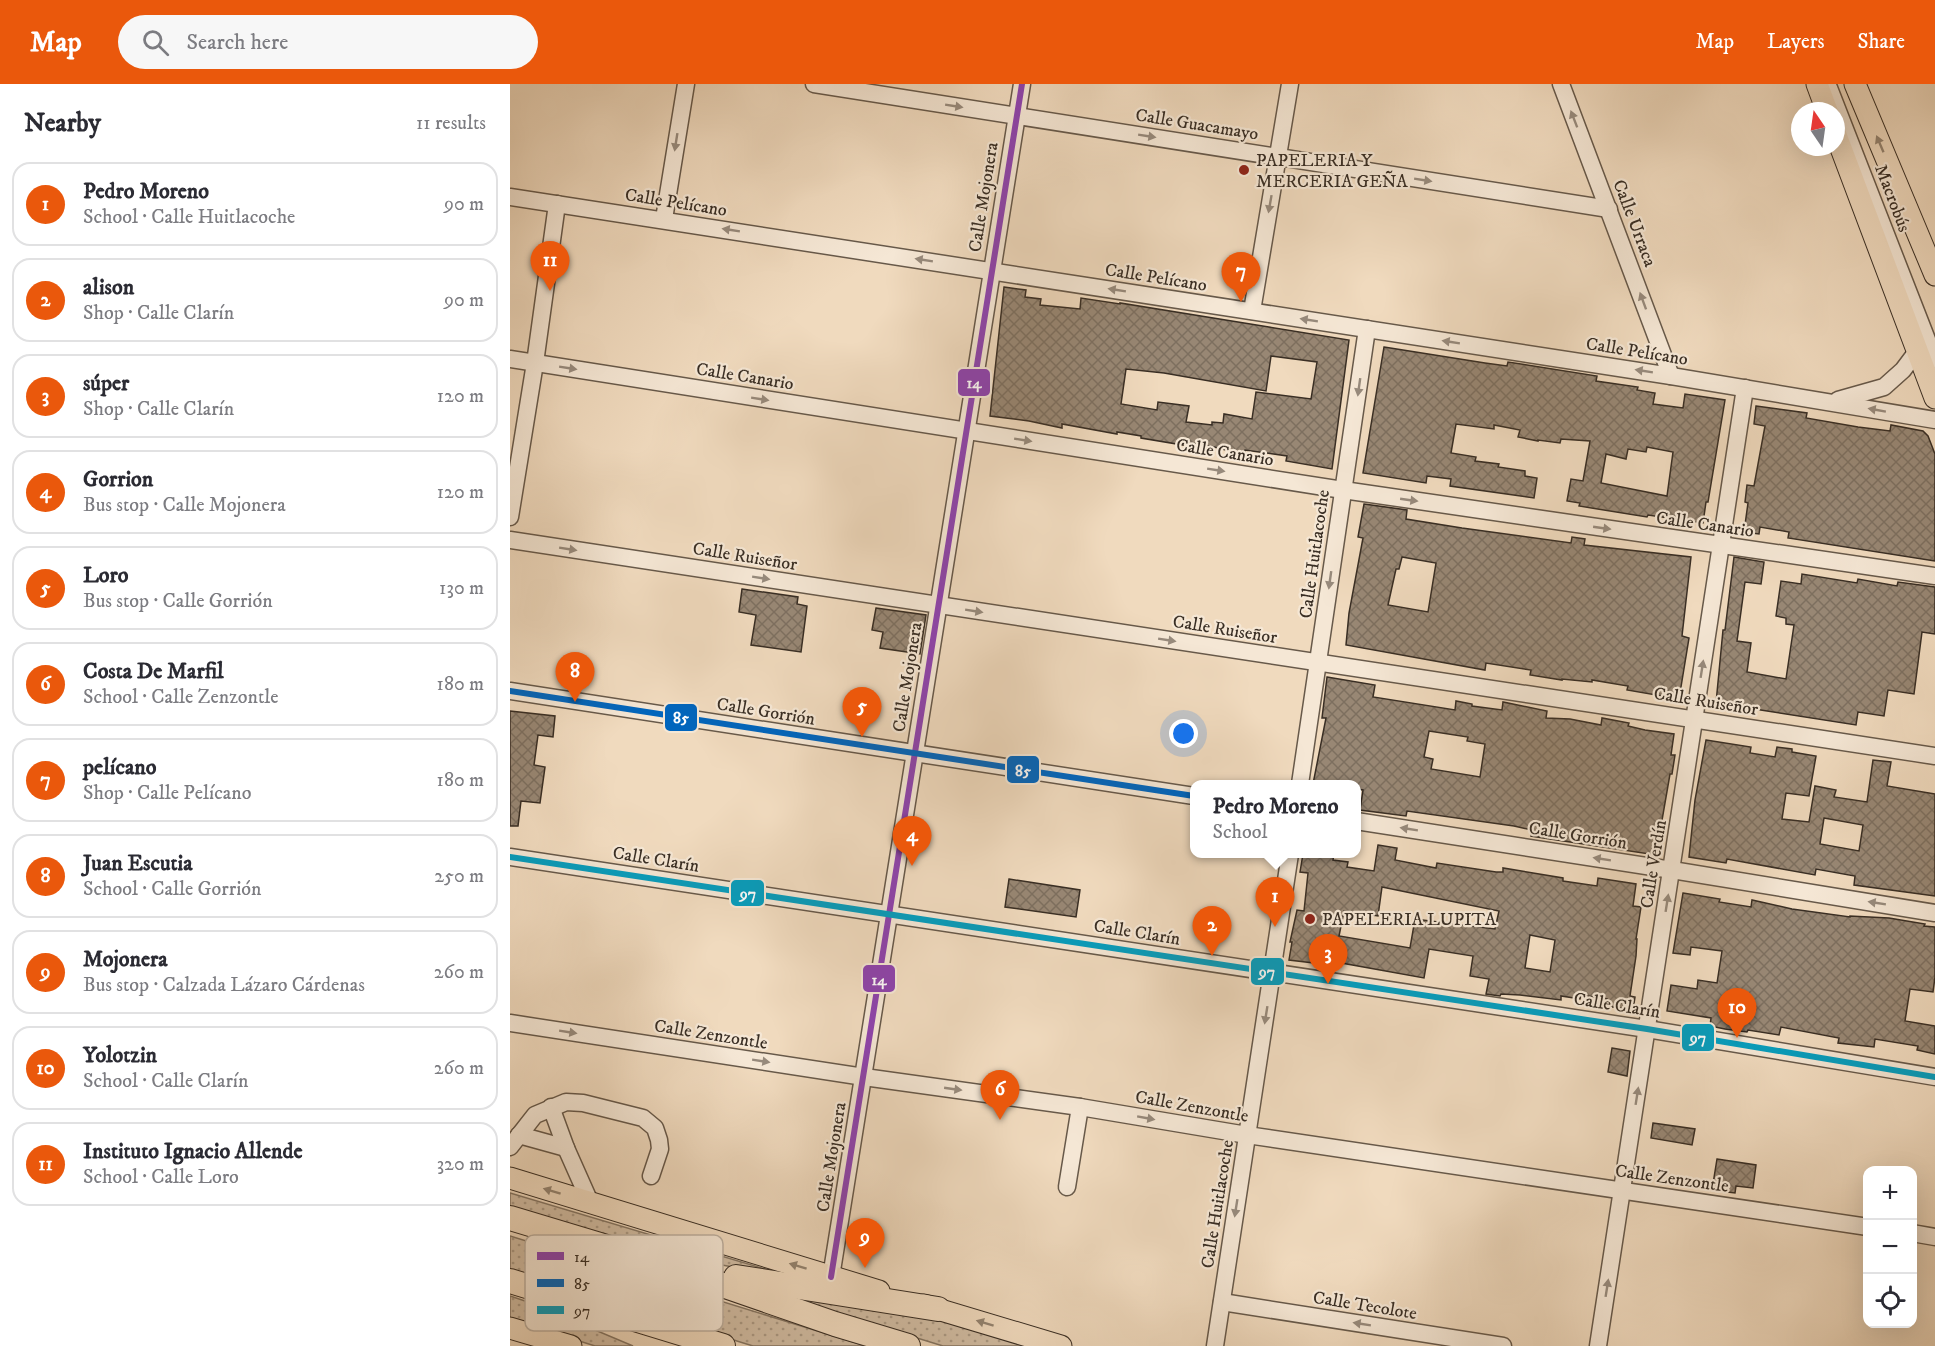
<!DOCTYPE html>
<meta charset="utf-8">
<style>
:root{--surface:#fff;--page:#f7f7f7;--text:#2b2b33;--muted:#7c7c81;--line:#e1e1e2;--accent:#ea580c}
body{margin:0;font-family:"IM FELL DW Pica",serif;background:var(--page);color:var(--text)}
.controls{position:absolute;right:18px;bottom:18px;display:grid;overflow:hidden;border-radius:12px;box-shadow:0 6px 24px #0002}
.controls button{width:54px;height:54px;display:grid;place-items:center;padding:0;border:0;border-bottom:2px solid var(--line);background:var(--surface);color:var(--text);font:30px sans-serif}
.compass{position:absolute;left:1281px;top:18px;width:54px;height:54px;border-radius:50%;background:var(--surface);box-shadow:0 6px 24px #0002;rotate:347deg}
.you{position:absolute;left:674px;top:650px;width:21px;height:21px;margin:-15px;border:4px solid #fff;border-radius:50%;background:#1a73e8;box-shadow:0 0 0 9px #1a73e833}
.badge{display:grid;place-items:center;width:39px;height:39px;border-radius:50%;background:var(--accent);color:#fff;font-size:20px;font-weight:700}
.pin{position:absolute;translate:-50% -50px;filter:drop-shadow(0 2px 3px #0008)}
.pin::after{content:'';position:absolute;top:32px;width:21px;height:18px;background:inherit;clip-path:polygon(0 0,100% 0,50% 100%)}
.popup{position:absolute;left:680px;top:696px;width:171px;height:78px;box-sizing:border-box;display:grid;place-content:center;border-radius:12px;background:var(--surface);filter:drop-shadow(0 2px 4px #0005);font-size:20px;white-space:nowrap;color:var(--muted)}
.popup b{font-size:22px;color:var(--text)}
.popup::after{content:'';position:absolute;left:50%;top:100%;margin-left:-12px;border:12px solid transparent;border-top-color:var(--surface)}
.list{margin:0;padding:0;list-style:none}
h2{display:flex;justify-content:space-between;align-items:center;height:78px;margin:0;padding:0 24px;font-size:26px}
h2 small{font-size:20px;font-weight:400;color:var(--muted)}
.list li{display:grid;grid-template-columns:39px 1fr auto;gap:18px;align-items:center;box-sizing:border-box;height:84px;margin:0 12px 12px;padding:0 12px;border:2px solid var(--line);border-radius:18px}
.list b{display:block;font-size:22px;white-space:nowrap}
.list p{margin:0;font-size:20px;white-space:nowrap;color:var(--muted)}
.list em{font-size:20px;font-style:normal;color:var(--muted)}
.icon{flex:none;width:33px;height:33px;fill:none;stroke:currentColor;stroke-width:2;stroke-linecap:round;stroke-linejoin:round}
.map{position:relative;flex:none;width:1425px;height:1262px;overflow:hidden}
header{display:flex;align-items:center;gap:36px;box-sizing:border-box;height:84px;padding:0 30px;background:var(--accent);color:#fff}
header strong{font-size:28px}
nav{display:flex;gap:33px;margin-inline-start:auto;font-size:21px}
.search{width:420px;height:54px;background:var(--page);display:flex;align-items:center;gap:15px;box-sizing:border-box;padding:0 21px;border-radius:33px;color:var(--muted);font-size:22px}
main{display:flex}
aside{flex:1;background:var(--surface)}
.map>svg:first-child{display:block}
</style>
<header>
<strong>Map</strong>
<div class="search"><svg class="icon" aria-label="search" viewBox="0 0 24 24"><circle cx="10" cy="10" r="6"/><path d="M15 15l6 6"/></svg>Search here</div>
<nav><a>Map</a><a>Layers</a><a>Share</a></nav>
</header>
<main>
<aside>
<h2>Nearby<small>11 results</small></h2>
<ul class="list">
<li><span class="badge">1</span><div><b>Pedro Moreno</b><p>School · Calle Huitlacoche</p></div><em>90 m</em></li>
<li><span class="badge">2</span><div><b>alison</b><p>Shop · Calle Clarín</p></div><em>90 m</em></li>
<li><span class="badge">3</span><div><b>súper</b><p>Shop · Calle Clarín</p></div><em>120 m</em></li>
<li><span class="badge">4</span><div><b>Gorrion</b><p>Bus stop · Calle Mojonera</p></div><em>120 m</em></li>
<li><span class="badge">5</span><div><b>Loro</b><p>Bus stop · Calle Gorrión</p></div><em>130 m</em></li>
<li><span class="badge">6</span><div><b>Costa De Marfil</b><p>School · Calle Zenzontle</p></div><em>180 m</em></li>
<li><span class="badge">7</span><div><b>pelícano</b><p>Shop · Calle Pelícano</p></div><em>180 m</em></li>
<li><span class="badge">8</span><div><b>Juan Escutia</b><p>School · Calle Gorrión</p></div><em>250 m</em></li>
<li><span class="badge">9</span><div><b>Mojonera</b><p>Bus stop · Calzada Lázaro Cárdenas</p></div><em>260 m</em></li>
<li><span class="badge">10</span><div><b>Yolotzin</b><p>School · Calle Clarín</p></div><em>260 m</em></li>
<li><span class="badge">11</span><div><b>Instituto Ignacio Allende</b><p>School · Calle Loro</p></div><em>320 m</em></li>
</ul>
</aside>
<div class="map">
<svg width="1425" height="1262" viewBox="0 0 1425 1262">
<defs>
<pattern id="garden-dots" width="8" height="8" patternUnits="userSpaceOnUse" patternTransform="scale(1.5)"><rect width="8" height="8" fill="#d1bda4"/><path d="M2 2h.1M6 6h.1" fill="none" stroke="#ab9a85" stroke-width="1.8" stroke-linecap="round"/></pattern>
<pattern id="building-cross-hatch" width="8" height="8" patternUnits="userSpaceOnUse" patternTransform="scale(1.5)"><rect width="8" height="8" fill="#988774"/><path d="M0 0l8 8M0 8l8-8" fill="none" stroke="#7d6f5f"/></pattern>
</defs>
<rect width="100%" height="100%" fill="#f0dabe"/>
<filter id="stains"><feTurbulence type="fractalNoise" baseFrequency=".00333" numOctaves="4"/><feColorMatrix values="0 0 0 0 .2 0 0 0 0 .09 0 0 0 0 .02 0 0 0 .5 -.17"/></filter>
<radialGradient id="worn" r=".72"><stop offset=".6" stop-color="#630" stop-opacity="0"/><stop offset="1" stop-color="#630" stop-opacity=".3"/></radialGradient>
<g fill="url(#garden-dots)" stroke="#857664" stroke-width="1.5">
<polygon points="0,1109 292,1196 132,1166 0,1126"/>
<polygon points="0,1152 356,1262 243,1262 0,1187"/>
<polygon points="248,1205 422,1234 516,1262 433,1262"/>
<polygon points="0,1212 21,1219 123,1262 85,1262 0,1235"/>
</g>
<g fill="url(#building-cross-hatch)" stroke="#392e24" stroke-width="1.5" fill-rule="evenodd">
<path d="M494,203L516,206L515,213L531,215L530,221L570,225L571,214L610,220V219L839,256L822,385L776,377L777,372L735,366L734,371L720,369V367L700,362L673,359V361L631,354V352L607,348V350L552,340V344L519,337L480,332ZM761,272L807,278L801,315L746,308L742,335L714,330L713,339L702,338V341L676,338L679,322L648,318L647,326L611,320L616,285L654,289L756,307Z"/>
<path d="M874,263L975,279L997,282L998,278L1087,292L1086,297L1128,303L1127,306L1145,309L1143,320L1173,324L1175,310L1215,316L1198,418H1196L1193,439L1138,431L1137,433L1069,422L1070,419L1057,417L1061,395L1073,397L1080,357L1051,355L1050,359L1028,356V357L1008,353L1010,346L984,341V345L946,340L941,369L966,373L965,377L989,380L988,383L1015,387V392L1027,394L1024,414L940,402L941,395L917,392L916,399L853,389ZM1137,363L1163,368L1157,412L1091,399L1096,370L1116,375L1118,365L1136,368Z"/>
<polygon points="1246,322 1297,329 1296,334 1348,343 1380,347 1381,341 1413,347 1418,352 1425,370 1425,477 1278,454 1279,448 1250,443 1249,450 1234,448 1238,419 1235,418 1237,401 1244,402 1255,342 1244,340"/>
<path d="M854,420L897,426L896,435L952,444L1061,459L1062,453L1075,455L1074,461L1181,473L1172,552L1179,554L1169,615L1117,606L1118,602L1082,596V598L1052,595V596L1020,591L1021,586L976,579L975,586L836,561L839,529L853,454L848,453ZM892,473L926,479L918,528L878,521L886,485H889Z"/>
<polygon points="1224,473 1254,478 1251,500 1235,498 1227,557 1241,559 1237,588 1276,595 1284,541 1276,540 1276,534 1266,532 1271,497 1291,500 1292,490 1347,499 1348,495 1387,502 1388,498 1425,503 1425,550 1412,548 1404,610 1378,606 1374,632 1348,628 1346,641 1206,619 1213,546 1215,546"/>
<polygon points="232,505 288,513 287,520 297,522 291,568 241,561 246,531 229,528"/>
<polygon points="366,524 416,531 410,570 370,564 373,548 362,546"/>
<path d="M817,593L865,601L863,613L945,626L946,617L962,620V622L992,626L993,618L1037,627L1036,634L1060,635L1091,641L1092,634L1119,639L1118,642L1135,646L1164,650L1161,671H1165L1162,690H1160L1146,771L1021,752L1022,746L1004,742L897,727L896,732L850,726L853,706L846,705V700H803L816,634H812ZM919,647L958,653L957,657L975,660L970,693L921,685L923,675L914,673Z"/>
<polygon points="0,627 45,632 43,653 28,651 24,681 35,683 30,719 11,717 8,742 0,742"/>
<path d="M1196,656L1241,663L1240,669L1265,673L1267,663L1282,665V668L1306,672L1299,712L1276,709L1272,735L1299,738L1305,702L1326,706L1324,713L1357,718L1363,676L1381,678L1377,702L1425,710V812L1344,801L1345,792L1306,785L1305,791L1217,775L1216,779L1179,773L1185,716ZM1314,734L1353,741L1349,767L1310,760Z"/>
<path d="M868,761L887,764L885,776L926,784L927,779L986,788H993V784L1053,794V797L1087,802L1088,794L1126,800L1123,822L1131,823L1126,855H1127L1126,872L1120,912L1125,913L1123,926L1096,922L1097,915L1071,911L1070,915L1051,912V916L1010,911L991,910L990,912L976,910L979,895L960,892L963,872L919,865L914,894L820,877V881L779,876L782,858H780L787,826L794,827L798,789L790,788L793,770H824L823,776L838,778L837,783L864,787ZM872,803L989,827L985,845L905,835L900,864L829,852L834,827L868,832ZM1020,851L1045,856L1040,888L1015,884Z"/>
<polygon points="499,795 570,806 566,833 495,823"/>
<polygon points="1173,809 1210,815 1209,818 1241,823 1242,816 1282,825 1340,833 1340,832 1379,834 1415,840 1414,842 1425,843 1425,893 1423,908 1400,905 1395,937 1425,942 1425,970 1407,966 1408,962 1365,955 1364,963 1328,959 1329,954 1271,943 1269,951 1238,946 1237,948 1215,945 1200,942 1201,934 1157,927 1161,901 1187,905 1188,896 1207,899 1212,867 1181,863 1180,871 1163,869"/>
<polygon points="1102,964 1120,967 1117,992 1098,988"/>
<polygon points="1143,1039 1185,1045 1182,1061 1141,1054"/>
<polygon points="1207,1075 1246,1081 1243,1104 1226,1102 1225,1109 1202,1106"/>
</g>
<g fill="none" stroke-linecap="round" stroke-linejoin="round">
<defs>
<g id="minor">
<polyline points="304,0 1099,125"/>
<polyline points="1051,0 1161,292"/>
<polyline points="1319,4 1425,276"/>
<polyline points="0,113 1161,292 1425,336"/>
<polyline points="154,135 176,0"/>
<polyline points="742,227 780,0"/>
<polyline points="0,275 833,406 1425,492"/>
<polyline points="1328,316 1374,303 1393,286 1408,266"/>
<polyline points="0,433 25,279 47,120"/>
<polyline points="0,456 1425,672"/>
<polyline points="0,607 684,712"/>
<polyline points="790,700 857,245"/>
<polyline points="846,737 1162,786 1425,829"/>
<polyline points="0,773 1137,945 1425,993"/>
<polyline points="0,939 354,993 570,1023 737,1051 1358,1143"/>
<polyline points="41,1023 56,1064 80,1118"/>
<polyline points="9,1051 56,1064"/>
<polyline points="0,1063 25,1031 56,1018 73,1019 133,1034 145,1044 149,1056 150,1065 141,1092"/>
<polyline points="557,1103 570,1023"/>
<polyline points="1402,1149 1425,1153"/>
<polyline points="321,1193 512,0"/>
<polyline points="712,1218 993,1262"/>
<polyline points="705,1262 780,770"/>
<polyline points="1088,1262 1235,304"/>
</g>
<g id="major">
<polyline points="1307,0 1317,27"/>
<polyline points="1345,0 1425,191"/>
<polyline points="1326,51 1425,314"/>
<polyline points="0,1094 369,1207"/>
<polyline points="414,1221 551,1262"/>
<polyline points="0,1244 61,1262"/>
</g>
<g id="highway">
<polyline points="0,1134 143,1177 325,1240 398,1262"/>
<polyline points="226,1193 428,1225"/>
<polyline points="0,1197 213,1262"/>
</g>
</defs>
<use href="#minor" stroke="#67594a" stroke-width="19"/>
<use href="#major" stroke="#392e24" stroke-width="23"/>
<use href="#highway" stroke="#392e24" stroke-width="26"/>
<use href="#minor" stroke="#f5e7d5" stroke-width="16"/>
<use href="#major" stroke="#f0dabe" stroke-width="21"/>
<use href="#highway" stroke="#f0dabe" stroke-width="24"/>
<defs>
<polyline id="bus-1" points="321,1193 512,0"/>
<polyline id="bus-2" points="0,607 684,712"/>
<polyline id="bus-3" points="0,773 1137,945 1425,993"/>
</defs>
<use href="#bus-1" stroke="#f5e7d5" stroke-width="10"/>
<use href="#bus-2" stroke="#f5e7d5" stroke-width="10"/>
<use href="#bus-3" stroke="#f5e7d5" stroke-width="10"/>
<use href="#bus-1" stroke="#8e44ad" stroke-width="6"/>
<use href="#bus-2" stroke="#0065bd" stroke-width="6"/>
<use href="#bus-3" stroke="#069dbd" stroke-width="6"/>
</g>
<defs><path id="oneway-solid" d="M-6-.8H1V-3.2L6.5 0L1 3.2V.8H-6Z" transform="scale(1.5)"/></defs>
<g fill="#978a7c">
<use href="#oneway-solid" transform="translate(444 22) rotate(9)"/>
<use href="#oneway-solid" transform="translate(1064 35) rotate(-111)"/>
<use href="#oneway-solid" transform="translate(637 52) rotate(9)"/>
<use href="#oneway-solid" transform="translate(166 58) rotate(99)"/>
<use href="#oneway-solid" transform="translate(913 96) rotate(9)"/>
<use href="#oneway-solid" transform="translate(760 120) rotate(100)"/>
<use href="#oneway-solid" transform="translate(221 146) rotate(-171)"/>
<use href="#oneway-solid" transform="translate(414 176) rotate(-171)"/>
<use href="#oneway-solid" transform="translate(607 206) rotate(-171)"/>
<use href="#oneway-solid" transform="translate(1133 217) rotate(-110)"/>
<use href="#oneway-solid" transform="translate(799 236) rotate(-171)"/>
<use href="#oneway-solid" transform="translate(941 258) rotate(-171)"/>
<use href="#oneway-solid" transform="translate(58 284) rotate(9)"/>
<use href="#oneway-solid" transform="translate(1134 287) rotate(-171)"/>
<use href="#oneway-solid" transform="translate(849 303) rotate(98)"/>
<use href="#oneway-solid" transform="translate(250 315) rotate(9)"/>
<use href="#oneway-solid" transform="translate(1367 326) rotate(-170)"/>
<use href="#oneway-solid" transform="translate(513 356) rotate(9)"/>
<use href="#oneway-solid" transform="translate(706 386) rotate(9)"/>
<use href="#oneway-solid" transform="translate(899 416) rotate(8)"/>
<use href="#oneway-solid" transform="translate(1092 444) rotate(8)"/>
<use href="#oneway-solid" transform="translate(58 465) rotate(9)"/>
<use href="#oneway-solid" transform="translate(251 494) rotate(9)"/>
<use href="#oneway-solid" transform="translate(820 496) rotate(98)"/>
<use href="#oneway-solid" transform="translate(464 527) rotate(9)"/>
<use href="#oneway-solid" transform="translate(657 556) rotate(9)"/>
<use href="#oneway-solid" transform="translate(1192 585) rotate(-81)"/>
<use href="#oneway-solid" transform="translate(899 745) rotate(-171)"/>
<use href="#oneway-solid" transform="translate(1092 775) rotate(-171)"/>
<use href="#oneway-solid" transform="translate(1157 819) rotate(-81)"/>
<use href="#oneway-solid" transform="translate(1367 819) rotate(-171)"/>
<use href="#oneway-solid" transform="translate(756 931) rotate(99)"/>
<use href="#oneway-solid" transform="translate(58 948) rotate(9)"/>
<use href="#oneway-solid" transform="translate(251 977) rotate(9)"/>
<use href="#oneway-solid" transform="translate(443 1005) rotate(8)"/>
<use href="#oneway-solid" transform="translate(1127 1012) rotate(-81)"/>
<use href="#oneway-solid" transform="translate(636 1034) rotate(10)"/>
<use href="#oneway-solid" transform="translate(726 1124) rotate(99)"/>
<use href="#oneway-solid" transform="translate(1097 1204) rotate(-81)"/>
<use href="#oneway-solid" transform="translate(852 1240) rotate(-171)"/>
</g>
<g fill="#948471">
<use href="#oneway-solid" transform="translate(1370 60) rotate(-113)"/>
<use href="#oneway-solid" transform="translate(42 1107) rotate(-163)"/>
<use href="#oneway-solid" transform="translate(288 1182) rotate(-163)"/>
<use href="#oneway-solid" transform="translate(475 1239) rotate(-163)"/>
</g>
<g fill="#8f2418" stroke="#f5e7d5" stroke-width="2">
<circle cx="734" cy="86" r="6"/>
<circle cx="800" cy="835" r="6"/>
</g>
<g text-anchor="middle" stroke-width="4.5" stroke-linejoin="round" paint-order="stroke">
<g font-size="18" fill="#392e24" stroke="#f5e7d5">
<text transform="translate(687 40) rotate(9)" y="6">Calle Guacamayo</text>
<text transform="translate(473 113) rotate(-81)" y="6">Calle Mojonera</text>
<text transform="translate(1383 114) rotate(69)" y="6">Macrobús</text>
<text transform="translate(166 118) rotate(9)" y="6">Calle Pelícano</text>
<text transform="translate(1125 139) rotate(69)" y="6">Calle Urraca</text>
<text transform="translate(646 193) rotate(9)" y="6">Calle Pelícano</text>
<text transform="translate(1127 267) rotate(9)" y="6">Calle Pelícano</text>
<text transform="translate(235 292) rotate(9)" y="6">Calle Canario</text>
<text transform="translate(715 368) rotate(9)" y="6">Calle Canario</text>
<text transform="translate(1195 440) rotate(8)" y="6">Calle Canario</text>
<text transform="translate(804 470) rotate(-82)" y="6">Calle Huitlacoche</text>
<text transform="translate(235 472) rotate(9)" y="6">Calle Ruiseñor</text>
<text transform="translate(715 545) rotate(9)" y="6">Calle Ruiseñor</text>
<text transform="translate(397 593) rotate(-81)" y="6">Calle Mojonera</text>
<text transform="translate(1196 617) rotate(9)" y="6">Calle Ruiseñor</text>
<text transform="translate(256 627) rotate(9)" y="6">Calle Gorrión</text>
<text transform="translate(1068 751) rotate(9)" y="6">Calle Gorrión</text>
<text transform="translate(146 775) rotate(9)" y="6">Calle Clarín</text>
<text transform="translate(1143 780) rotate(-81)" y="6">Calle Verdín</text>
<text transform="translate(627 848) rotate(9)" y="6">Calle Clarín</text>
<text transform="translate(1107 921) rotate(9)" y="6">Calle Clarín</text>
<text transform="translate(201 950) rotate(9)" y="6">Calle Zenzontle</text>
<text transform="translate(682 1022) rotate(10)" y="6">Calle Zenzontle</text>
<text transform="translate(321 1073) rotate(-81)" y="6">Calle Mojonera</text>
<text transform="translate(1162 1094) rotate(8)" y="6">Calle Zenzontle</text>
<text transform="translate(707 1120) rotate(-81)" y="6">Calle Huitlacoche</text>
<text transform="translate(855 1221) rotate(9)" y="6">Calle Tecolote</text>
</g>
<g font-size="18" fill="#392e24" stroke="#f5e7d5" text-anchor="start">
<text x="746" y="82">PAPELERIA Y<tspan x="746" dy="21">MERCERIA GEÑA</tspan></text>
<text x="812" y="841">PAPELERIA LUPITA</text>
</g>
</g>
<rect x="15" y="1151" width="198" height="96" rx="9" fill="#f5e7d5" stroke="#bdb0a0" stroke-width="1.5"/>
<rect x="27" y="1168" width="27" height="8" fill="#8e44ad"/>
<rect x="27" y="1195" width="27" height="8" fill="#0065bd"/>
<rect x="27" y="1222" width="27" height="8" fill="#069dbd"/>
<g font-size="16" fill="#392e24">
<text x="64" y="1178">14</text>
<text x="64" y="1205">85</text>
<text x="64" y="1232">97</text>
</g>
<g stroke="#f5e7d5" stroke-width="2">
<rect x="447" y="284" width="34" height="29" rx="6" fill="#8e44ad"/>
<rect x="154" y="619" width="34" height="29" rx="6" fill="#0065bd"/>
<rect x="496" y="671" width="34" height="29" rx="6" fill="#0065bd"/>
<rect x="220" y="795" width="35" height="28" rx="6" fill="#069dbd"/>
<rect x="740" y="873" width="35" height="29" rx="6" fill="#069dbd"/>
<rect x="352" y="880" width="34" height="29" rx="6" fill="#8e44ad"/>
<rect x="1171" y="939" width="34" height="29" rx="6" fill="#069dbd"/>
</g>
<g font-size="16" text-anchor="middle" font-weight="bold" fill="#fff">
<text x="464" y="304">14</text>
<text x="171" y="639">85</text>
<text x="513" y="692">85</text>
<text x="238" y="815">97</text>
<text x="757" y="893">97</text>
<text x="369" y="901">14</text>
<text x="1188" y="959">97</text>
</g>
<rect width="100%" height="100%" filter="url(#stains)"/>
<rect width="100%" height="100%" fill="url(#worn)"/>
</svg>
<div class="controls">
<button>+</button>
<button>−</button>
<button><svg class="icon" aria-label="locate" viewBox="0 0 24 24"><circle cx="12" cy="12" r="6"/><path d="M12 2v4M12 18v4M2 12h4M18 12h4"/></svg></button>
</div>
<svg class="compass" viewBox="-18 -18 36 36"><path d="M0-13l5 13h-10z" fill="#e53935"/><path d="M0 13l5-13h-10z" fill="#7c7c81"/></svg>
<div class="you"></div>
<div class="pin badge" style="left:765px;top:843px">1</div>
<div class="popup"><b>Pedro Moreno</b>School</div>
<div class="pin badge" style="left:702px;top:872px">2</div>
<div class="pin badge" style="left:818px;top:900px">3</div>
<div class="pin badge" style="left:402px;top:782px">4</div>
<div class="pin badge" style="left:352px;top:653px">5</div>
<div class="pin badge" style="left:490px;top:1036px">6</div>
<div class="pin badge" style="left:731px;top:218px">7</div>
<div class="pin badge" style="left:65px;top:618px">8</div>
<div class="pin badge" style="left:355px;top:1184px">9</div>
<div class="pin badge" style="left:1227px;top:954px">10</div>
<div class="pin badge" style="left:40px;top:207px">11</div>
</div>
</main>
